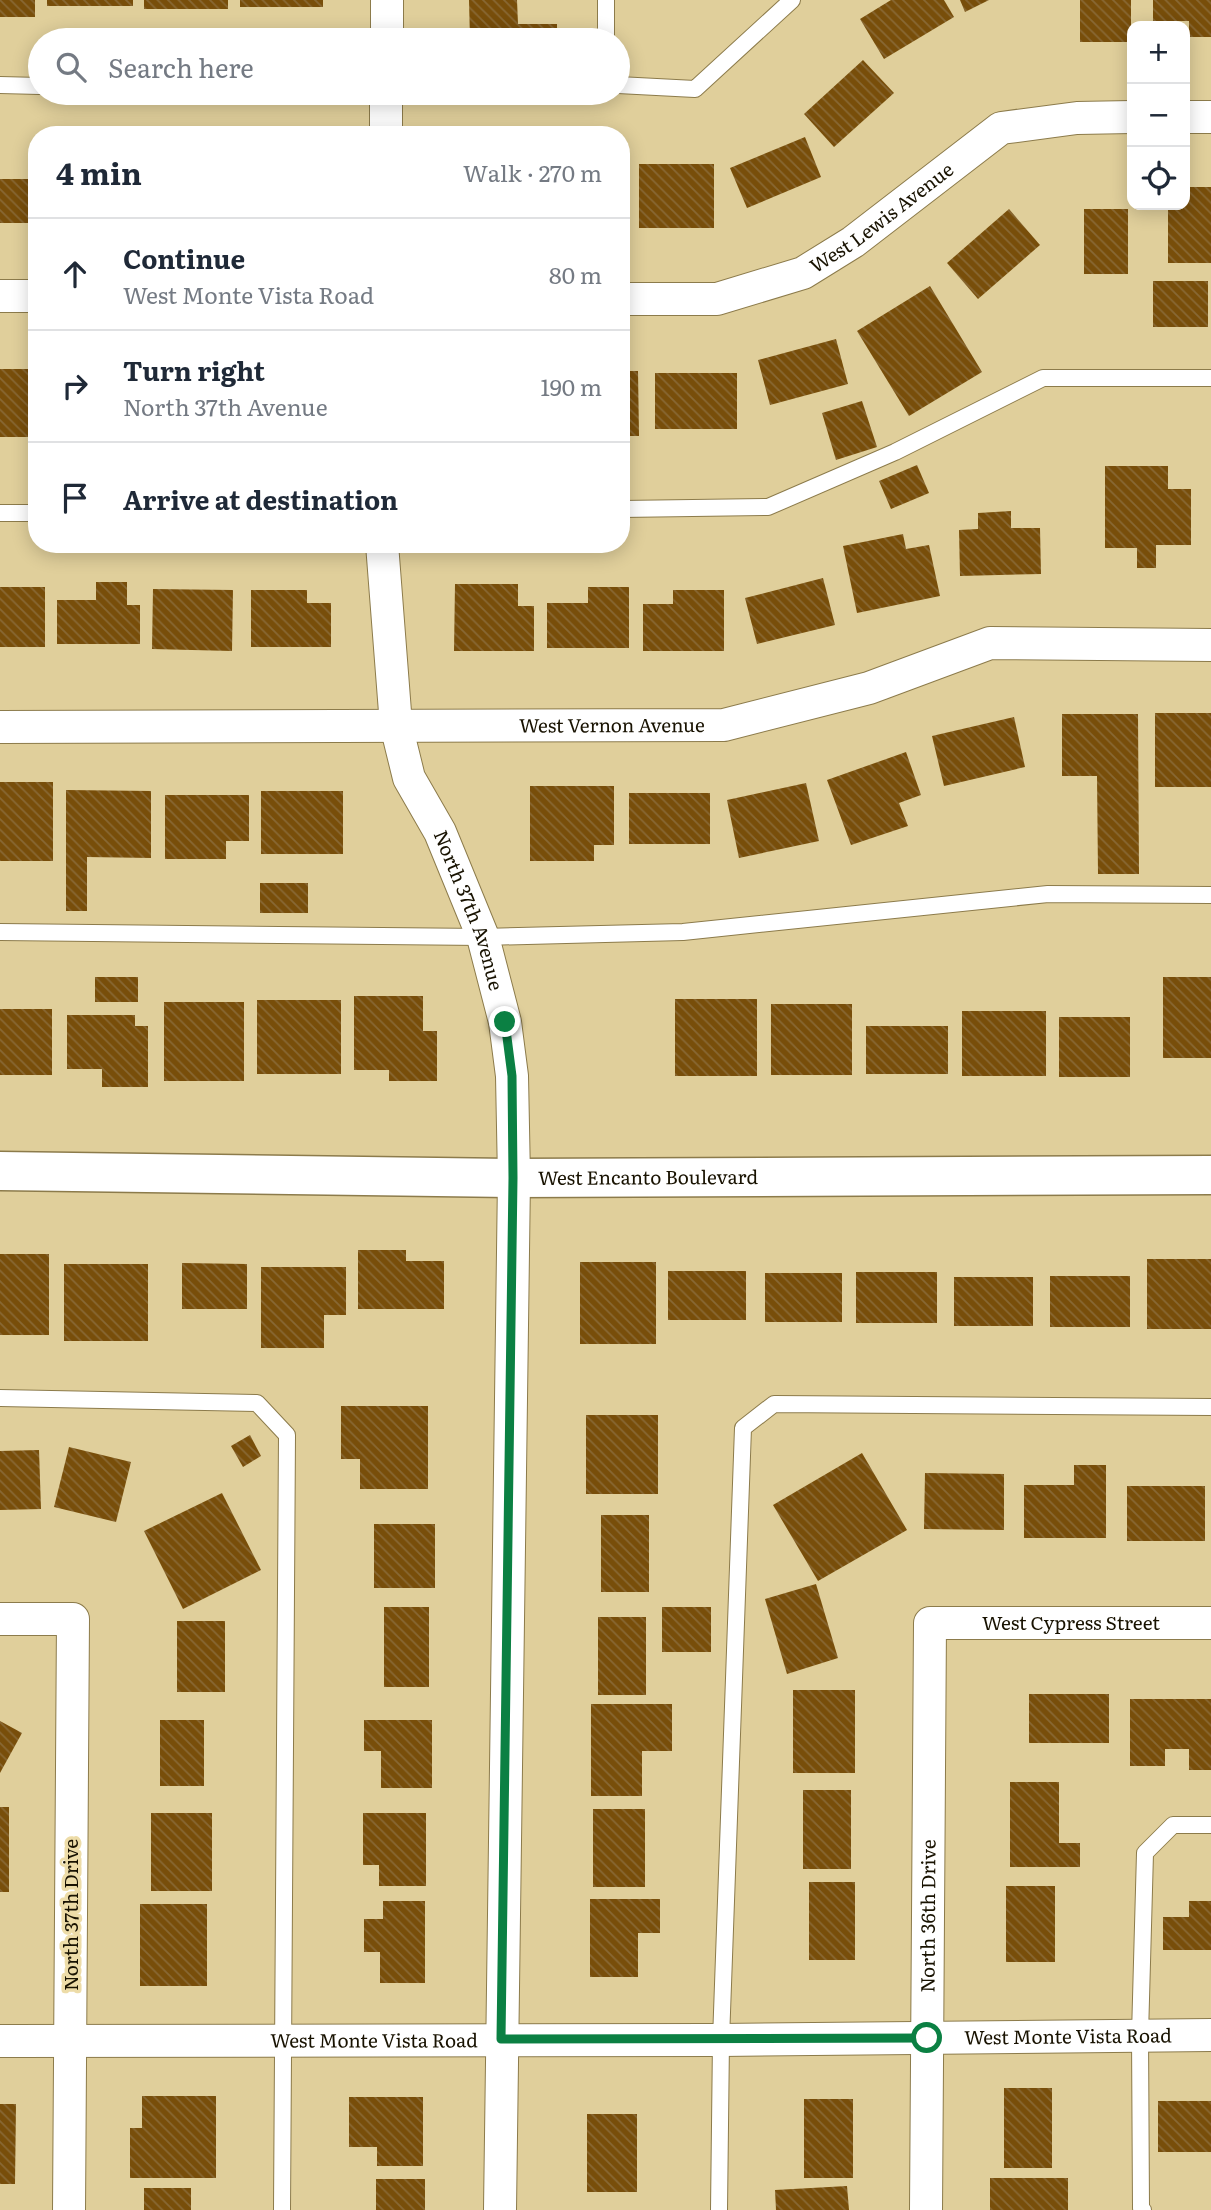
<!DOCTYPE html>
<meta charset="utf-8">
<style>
:root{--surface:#fff;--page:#f2f2f3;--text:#1f2937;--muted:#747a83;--line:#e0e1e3}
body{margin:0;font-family:Literata,serif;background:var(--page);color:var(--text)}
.controls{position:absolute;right:21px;top:21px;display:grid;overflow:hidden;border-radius:14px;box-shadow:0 4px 18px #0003}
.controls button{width:63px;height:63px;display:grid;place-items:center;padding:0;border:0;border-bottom:2px solid var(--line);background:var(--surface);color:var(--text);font:35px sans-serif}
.stop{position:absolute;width:21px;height:21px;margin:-16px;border:5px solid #0b8043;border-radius:50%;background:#fff}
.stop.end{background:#0b8043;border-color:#fff;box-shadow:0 2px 7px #0008}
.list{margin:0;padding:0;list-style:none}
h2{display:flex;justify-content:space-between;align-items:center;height:91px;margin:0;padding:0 28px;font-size:30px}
h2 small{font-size:23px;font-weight:400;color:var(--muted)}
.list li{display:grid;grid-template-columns:46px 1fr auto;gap:21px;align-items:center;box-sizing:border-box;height:112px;padding:0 28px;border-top:2px solid var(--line)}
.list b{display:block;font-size:26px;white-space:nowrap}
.list p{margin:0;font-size:23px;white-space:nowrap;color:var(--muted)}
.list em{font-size:23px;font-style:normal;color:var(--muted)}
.icon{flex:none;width:38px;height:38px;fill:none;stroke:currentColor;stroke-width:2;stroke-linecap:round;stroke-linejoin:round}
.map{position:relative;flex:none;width:1211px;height:2210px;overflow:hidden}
.search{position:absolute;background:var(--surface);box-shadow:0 4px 18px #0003;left:28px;top:28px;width:602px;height:77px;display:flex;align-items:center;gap:18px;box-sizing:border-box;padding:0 24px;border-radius:38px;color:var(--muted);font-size:26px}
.panel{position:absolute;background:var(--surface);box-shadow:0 4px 18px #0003;left:28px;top:126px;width:602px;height:427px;border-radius:28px}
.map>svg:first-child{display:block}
</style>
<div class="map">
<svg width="1211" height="2210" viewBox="0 0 1211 2210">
<defs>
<pattern id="building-back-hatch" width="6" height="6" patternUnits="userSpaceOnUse" patternTransform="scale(1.75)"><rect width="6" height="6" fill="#784e0a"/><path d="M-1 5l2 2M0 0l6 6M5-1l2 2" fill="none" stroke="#886834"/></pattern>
</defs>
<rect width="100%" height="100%" fill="#e0cf9b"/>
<g fill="url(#building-back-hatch)">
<rect x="0" y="0" width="35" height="17"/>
<rect x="47" y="0" width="86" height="6"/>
<rect x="144" y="0" width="84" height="9"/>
<rect x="240" y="0" width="83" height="7"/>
<polygon points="469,0 517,0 518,24 557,24 557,40 470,40"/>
<polygon points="891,0 944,0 954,17 884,59 860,19"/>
<polygon points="960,0 989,0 965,12"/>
<rect x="1080" y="0" width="51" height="42"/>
<polygon points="1153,0 1211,0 1211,37 1189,37 1189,21 1153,21"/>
<polygon points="863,60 894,93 834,147 804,114"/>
<polygon points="805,137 821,177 747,208 730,168"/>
<rect x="639" y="164" width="75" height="64"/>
<rect x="0" y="179" width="37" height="44"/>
<polygon points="1185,187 1211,187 1211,263 1168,263 1168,205 1185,205"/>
<polygon points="1009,209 1040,245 978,299 947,263"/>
<rect x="1084" y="209" width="44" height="65"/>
<rect x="1153" y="281" width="55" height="46"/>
<polygon points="930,286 982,372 909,416 857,331"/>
<polygon points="836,339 848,384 770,405 758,360"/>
<rect x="0" y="369" width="28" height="68"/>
<polygon points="621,371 638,371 639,436 621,436"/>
<rect x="655" y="373" width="82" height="56"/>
<polygon points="862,401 877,447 836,460 822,413"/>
<polygon points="917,465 929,493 891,509 879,481"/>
<polygon points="1105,466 1168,466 1168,489 1191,489 1191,545 1156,545 1156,568 1137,568 1137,548 1105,548"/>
<polygon points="1011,511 1011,528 1040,528 1041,574 960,576 959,530 978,529 978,513"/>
<polygon points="903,534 906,549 929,545 940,596 857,613 843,546"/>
<polygon points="823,578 835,625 757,644 745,598"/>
<polygon points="96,582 127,582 127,605 140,605 140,644 57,644 57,600 96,600"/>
<polygon points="455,584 518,584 518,606 534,606 534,651 454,651"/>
<rect x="0" y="587" width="45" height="60"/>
<polygon points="588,587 629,587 629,648 547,648 547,603 588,603"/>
<polygon points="153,589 233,590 232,651 152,649"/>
<polygon points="251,590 307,590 307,603 331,603 331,647 251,647"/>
<polygon points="673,590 724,590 724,651 643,651 643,604 673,604"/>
<rect x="1155" y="713" width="56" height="74"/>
<polygon points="1062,714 1138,714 1139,874 1098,874 1097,776 1062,776"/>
<polygon points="1014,717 1025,767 944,786 932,736"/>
<polygon points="906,752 921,795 899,803 908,826 851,845 827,780"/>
<rect x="0" y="782" width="53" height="79"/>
<polygon points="806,783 819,841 739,858 727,800"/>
<polygon points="530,786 614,786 614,845 594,845 594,861 530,861"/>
<polygon points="66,790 151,791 151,858 87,857 87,911 66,911"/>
<rect x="261" y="791" width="82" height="63"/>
<rect x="629" y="793" width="81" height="51"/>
<polygon points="165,795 249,795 249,841 226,841 226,859 165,859"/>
<rect x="260" y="883" width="48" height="30"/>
<rect x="95" y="977" width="43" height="25"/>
<rect x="1163" y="977" width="48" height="81"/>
<polygon points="354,996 423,996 423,1031 437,1031 437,1081 389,1081 389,1070 354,1070"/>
<rect x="675" y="999" width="82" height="77"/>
<rect x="257" y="1000" width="84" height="74"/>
<rect x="164" y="1002" width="80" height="79"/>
<rect x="771" y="1004" width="81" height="71"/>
<rect x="0" y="1009" width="52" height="66"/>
<rect x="962" y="1011" width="84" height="65"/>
<polygon points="67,1015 135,1015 135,1026 148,1026 148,1087 102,1087 102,1069 67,1069"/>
<rect x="1059" y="1017" width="71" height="60"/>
<rect x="866" y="1026" width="82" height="48"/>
<polygon points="358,1250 406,1250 406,1261 444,1261 444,1309 358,1309"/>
<rect x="0" y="1254" width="49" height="81"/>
<rect x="1147" y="1259" width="64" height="70"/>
<rect x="580" y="1262" width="76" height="82"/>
<polygon points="182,1263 247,1264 247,1309 182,1309"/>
<rect x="64" y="1264" width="84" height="77"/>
<polygon points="261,1267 346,1267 346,1315 324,1315 324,1348 261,1348"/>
<rect x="668" y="1271" width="78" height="49"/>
<rect x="856" y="1272" width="81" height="51"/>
<rect x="765" y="1273" width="77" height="49"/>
<rect x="1050" y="1276" width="80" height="51"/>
<rect x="954" y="1277" width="79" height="49"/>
<polygon points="341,1406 428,1406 428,1489 360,1489 360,1459 341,1459"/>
<rect x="586" y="1415" width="72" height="79"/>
<polygon points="250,1435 261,1456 243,1467 231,1446"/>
<polygon points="69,1447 131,1462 116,1522 54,1507"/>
<polygon points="39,1450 41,1509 0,1510 0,1451"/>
<polygon points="862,1453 907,1530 818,1581 773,1505"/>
<polygon points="1074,1465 1106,1465 1106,1538 1024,1538 1024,1485 1074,1485"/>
<polygon points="925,1473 1004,1474 1004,1530 924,1529"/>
<rect x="1127" y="1486" width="78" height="55"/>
<polygon points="222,1493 261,1570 183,1609 144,1531"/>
<rect x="601" y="1515" width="48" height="77"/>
<rect x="374" y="1524" width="61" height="64"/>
<polygon points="816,1584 838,1658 787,1674 765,1599"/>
<rect x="384" y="1607" width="45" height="80"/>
<rect x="662" y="1607" width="49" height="45"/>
<rect x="598" y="1617" width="48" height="78"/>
<rect x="177" y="1621" width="48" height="71"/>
<rect x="793" y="1690" width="62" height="83"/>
<rect x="1029" y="1694" width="80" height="49"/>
<polygon points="1130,1699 1211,1699 1211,1770 1189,1770 1189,1749 1165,1749 1165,1766 1130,1766"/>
<polygon points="591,1704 672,1704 672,1751 642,1751 642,1796 591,1796"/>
<rect x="160" y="1720" width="44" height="66"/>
<polygon points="364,1720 432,1720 432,1788 381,1788 381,1751 364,1751"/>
<polygon points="0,1721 22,1733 0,1773"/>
<polygon points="1010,1782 1059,1782 1059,1843 1080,1843 1080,1867 1010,1867"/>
<rect x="803" y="1790" width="48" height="79"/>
<rect x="0" y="1807" width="9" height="85"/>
<rect x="593" y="1809" width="52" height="78"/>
<rect x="151" y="1813" width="61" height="78"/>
<polygon points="363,1813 426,1813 426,1886 379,1886 379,1865 363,1865"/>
<rect x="809" y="1882" width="46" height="78"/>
<rect x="1006" y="1886" width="49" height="76"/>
<polygon points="590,1899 660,1899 660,1933 638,1933 638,1977 590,1977"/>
<polygon points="383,1901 425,1901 425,1983 380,1983 380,1952 364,1952 364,1919 383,1919"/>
<polygon points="1189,1901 1211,1901 1211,1950 1163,1950 1163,1917 1189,1917"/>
<rect x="140" y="1904" width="67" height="82"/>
<rect x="1004" y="2088" width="48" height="80"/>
<polygon points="142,2096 216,2096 216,2178 130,2178 130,2128 142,2128"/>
<polygon points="349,2097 423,2097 423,2166 377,2166 377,2147 349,2147"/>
<rect x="804" y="2099" width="49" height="79"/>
<rect x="1158" y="2101" width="53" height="51"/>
<polygon points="0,2104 16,2104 15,2184 0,2184"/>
<rect x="587" y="2114" width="50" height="78"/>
<rect x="990" y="2178" width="78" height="32"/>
<rect x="376" y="2179" width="49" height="31"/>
<polygon points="847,2186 849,2210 776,2210 775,2190"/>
<rect x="144" y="2188" width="47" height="22"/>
</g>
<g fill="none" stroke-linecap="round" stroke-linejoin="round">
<defs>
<g id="service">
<polyline points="606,0 606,40"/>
<polyline points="0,85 40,86"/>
<polyline points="618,85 695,89 792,0"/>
<polyline points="621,509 768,507 895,452 1043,378 1211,378"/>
<polyline points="0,513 37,513"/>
<polyline points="0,932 483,937 683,932 1048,894 1211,895"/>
<polyline points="0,1398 257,1403 287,1435 282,2210"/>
<polyline points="719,2210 721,2040 743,1428 774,1404 1211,1407"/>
<polyline points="1143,2210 1141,2208 1140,2035 1145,1853 1173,1825 1211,1825"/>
</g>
<g id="minor">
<polyline points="387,40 387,0"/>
<polyline points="1185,117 1211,117"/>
<polyline points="386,135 386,93"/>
<polyline points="0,296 37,296"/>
<path id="s1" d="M621,299H717L803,273L853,242L1001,128L1077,118L1132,117"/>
<path id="s2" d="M382,544L396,725L409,778L440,832L483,937L505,1022L512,1076L514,1178L500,2210"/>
<path id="s3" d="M0,727L724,725L869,688L990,643L1211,645"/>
<polyline points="0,1619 73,1619 69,2210"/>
<path id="s4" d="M0,2041L721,2040L1211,2035"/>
<path id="s5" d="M926,2210L930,1623H1211"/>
</g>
<g id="tertiary">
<path id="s6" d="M0,1171L514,1178L1211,1175"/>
</g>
</defs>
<use href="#service" stroke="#8c7b4b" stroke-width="18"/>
<use href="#minor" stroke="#8c7b4b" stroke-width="34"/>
<use href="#tertiary" stroke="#8c7b4b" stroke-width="41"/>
<use href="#service" stroke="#fff" stroke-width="16"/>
<use href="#minor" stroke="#fff" stroke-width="32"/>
<use href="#tertiary" stroke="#fff" stroke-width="38"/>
</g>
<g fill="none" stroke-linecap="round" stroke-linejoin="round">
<polyline stroke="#0b8043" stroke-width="9" points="505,1022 512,1076 513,1178 501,2039 927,2038"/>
</g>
<g text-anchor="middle" stroke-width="7" stroke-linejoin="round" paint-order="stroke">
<g font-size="19" fill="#181201" stroke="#eddca8">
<text dy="7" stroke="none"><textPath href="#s1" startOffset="282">West Lewis Avenue</textPath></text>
<text dy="7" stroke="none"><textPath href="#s3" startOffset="612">West Vernon Avenue</textPath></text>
<text dy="7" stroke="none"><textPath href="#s2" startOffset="382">North 37th Avenue</textPath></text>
<text dy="7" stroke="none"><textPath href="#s6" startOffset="648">West Encanto Boulevard</textPath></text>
<text dy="7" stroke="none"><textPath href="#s5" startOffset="728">West Cypress Street</textPath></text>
<text transform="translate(71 1915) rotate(-90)" y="7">North 37th Drive</text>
<text dy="7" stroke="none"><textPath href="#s5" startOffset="294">North 36th Drive</textPath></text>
<text dy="7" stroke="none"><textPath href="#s4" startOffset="1068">West Monte Vista Road</textPath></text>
<text dy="7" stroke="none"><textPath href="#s4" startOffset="374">West Monte Vista Road</textPath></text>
</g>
</g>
</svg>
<div class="controls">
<button>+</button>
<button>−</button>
<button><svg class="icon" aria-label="locate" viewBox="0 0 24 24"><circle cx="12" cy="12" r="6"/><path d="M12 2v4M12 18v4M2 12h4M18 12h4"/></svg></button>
</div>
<div class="stop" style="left:927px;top:2038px"></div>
<div class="stop end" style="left:505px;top:1022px"></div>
<div class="search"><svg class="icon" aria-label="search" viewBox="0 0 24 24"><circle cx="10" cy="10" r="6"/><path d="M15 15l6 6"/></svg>Search here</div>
<section class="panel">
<h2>4 min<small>Walk · 270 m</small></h2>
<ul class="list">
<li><svg class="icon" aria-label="ahead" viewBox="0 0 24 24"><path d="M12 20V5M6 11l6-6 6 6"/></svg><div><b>Continue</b><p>West Monte Vista Road</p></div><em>80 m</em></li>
<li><svg class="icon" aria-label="right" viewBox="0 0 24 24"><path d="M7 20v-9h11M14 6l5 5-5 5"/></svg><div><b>Turn right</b><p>North 37th Avenue</p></div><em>190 m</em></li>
<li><svg class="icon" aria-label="arrive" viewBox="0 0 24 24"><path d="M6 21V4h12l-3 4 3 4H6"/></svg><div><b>Arrive at destination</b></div></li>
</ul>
</section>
</div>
